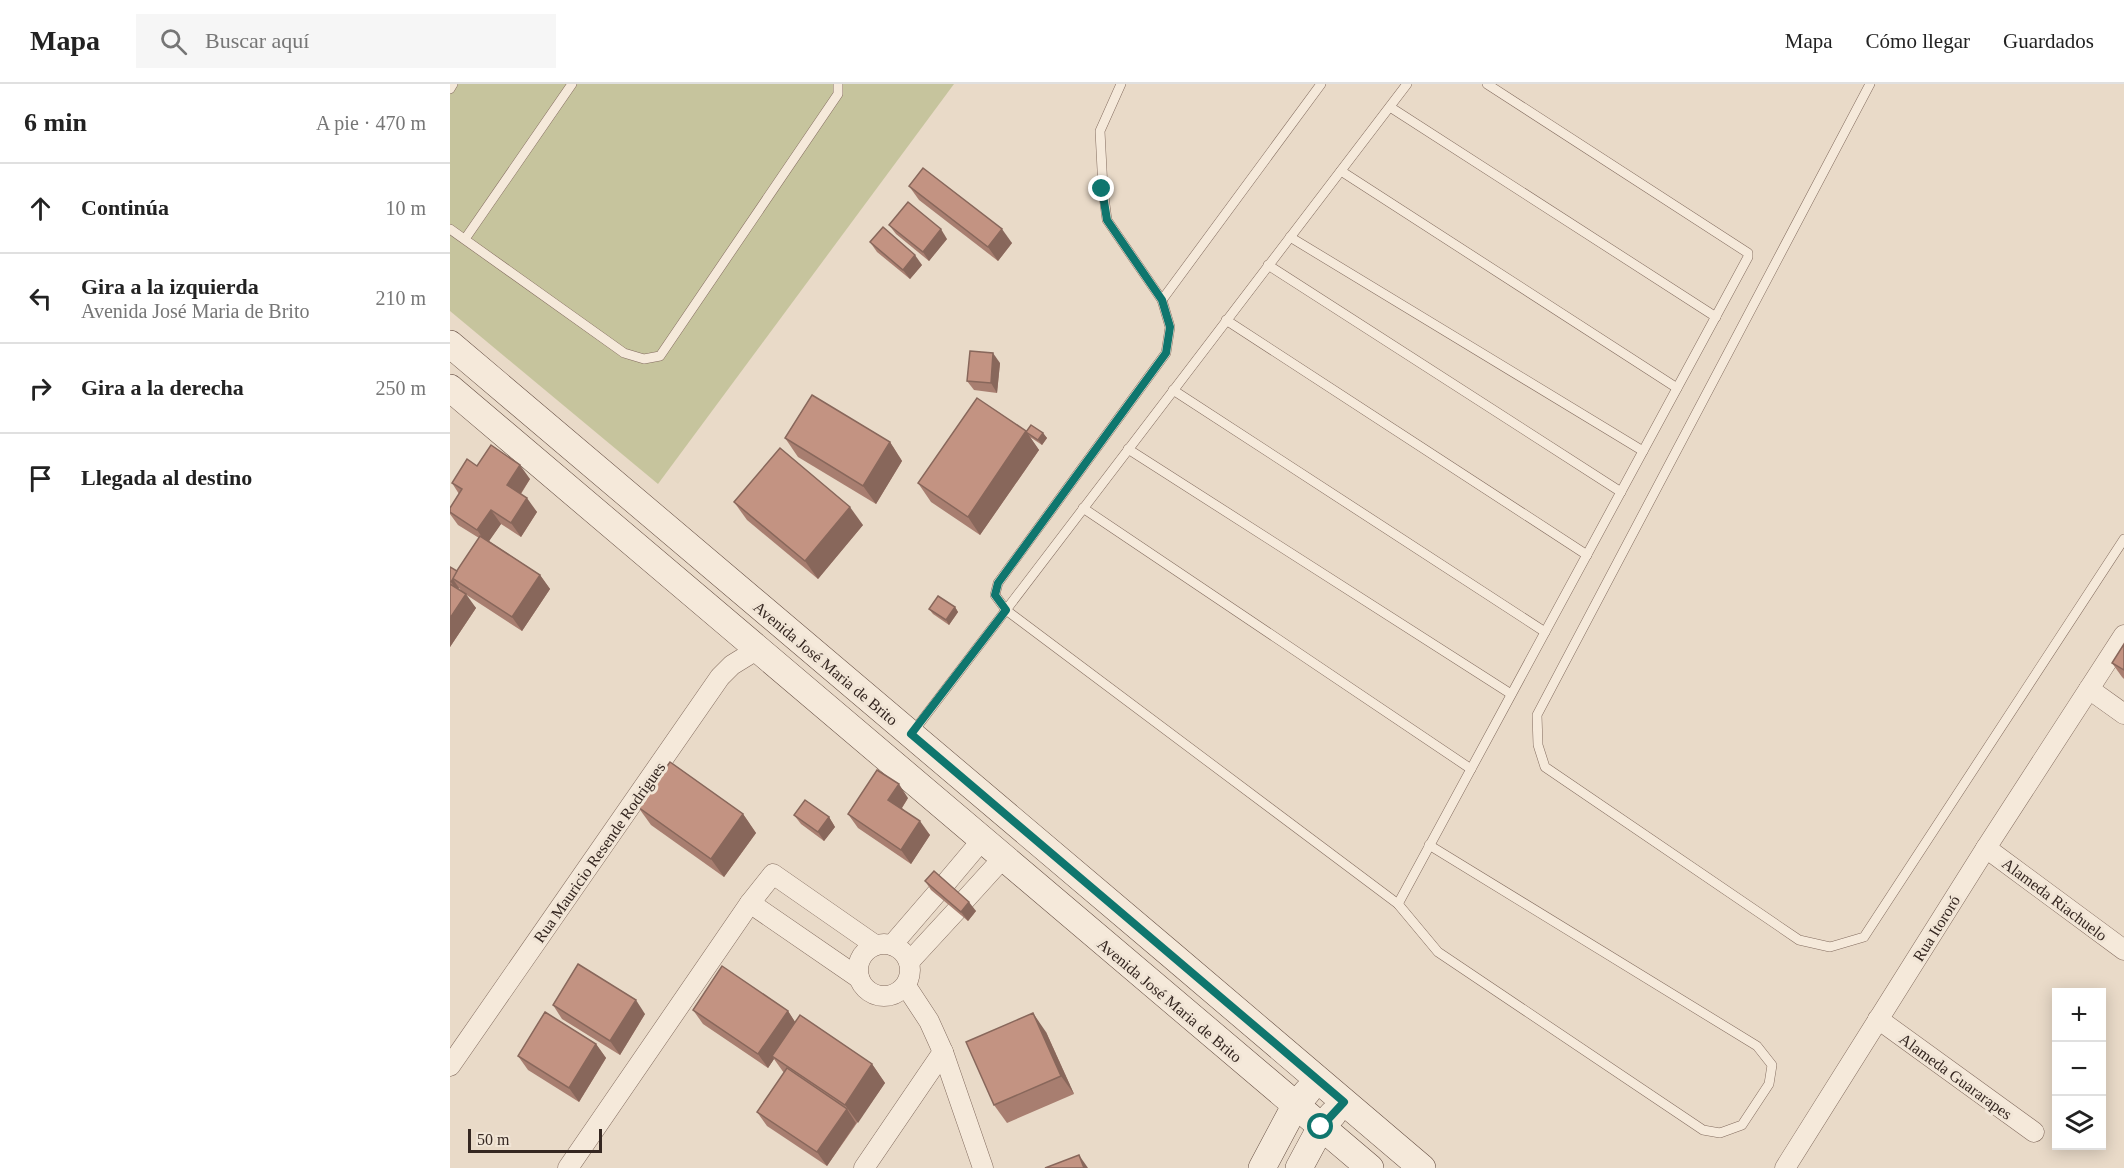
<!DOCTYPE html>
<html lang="es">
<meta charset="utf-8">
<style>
:root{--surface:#fff;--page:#f6f6f6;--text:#222;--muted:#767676;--line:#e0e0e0}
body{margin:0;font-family:"Times New Roman",serif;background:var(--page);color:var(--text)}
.controls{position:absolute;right:18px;bottom:18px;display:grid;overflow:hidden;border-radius:0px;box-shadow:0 3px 15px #0003}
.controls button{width:54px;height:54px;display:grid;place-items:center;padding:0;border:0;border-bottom:2px solid var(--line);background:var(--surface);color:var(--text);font:30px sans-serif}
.scale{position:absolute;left:18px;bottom:15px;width:134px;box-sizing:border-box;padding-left:6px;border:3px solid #352721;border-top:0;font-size:16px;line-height:21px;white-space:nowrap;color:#352721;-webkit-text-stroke:4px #f1e5d6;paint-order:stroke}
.stop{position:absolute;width:18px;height:18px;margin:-14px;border:4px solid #0f766e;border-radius:50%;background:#fff}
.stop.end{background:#0f766e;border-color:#fff;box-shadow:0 2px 6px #0008}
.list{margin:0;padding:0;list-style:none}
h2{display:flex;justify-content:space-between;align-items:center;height:78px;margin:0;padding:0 24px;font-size:26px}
h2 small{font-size:20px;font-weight:400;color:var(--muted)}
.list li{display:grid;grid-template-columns:39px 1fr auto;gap:18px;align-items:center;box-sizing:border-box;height:90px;padding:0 24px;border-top:2px solid var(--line)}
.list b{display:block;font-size:22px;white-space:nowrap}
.list p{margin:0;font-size:20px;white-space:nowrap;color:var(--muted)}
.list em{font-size:20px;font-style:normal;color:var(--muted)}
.icon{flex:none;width:33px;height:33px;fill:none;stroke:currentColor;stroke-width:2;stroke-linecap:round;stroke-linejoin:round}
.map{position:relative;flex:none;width:1674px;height:1084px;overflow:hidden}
header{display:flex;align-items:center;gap:36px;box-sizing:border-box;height:84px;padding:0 30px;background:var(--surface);border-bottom:2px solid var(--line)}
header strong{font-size:28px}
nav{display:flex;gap:33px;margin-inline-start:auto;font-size:21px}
.search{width:420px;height:54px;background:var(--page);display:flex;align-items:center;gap:15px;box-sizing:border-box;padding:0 21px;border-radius:0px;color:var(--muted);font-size:22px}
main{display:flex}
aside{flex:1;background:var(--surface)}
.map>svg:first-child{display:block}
</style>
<header>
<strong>Mapa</strong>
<div class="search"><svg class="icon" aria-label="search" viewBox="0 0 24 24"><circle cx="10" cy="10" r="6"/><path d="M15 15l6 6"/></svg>Buscar aquí</div>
<nav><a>Mapa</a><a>Cómo llegar</a><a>Guardados</a></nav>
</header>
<main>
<aside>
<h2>6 min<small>A pie · 470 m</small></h2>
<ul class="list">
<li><svg class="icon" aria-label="ahead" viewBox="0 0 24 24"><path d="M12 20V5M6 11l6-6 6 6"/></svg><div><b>Continúa</b></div><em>10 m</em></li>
<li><svg class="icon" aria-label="left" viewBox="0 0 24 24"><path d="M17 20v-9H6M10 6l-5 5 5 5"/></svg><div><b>Gira a la izquierda</b><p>Avenida José Maria de Brito</p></div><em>210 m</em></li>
<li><svg class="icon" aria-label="right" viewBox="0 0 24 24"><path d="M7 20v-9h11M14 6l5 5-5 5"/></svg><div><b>Gira a la derecha</b></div><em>250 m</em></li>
<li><svg class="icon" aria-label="arrive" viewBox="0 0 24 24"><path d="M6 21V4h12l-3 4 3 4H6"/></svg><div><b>Llegada al destino</b></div></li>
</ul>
</aside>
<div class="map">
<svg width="1674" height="1084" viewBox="0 0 1674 1084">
<rect width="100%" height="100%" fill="#e9dac8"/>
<polygon fill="#c6c49d" points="0,0 504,0 208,400 0,227"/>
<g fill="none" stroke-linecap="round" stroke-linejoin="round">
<defs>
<g id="service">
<polyline points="671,0 650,47 653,105 657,136 712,216 720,243 716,269 548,499 545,511 556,526 948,820 988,868 1253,1046 1270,1049 1292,1041 1319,1000 1322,981 1307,962 979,761"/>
<polyline points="1420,0 1087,631 1088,661 1095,683 1349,856 1380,863 1414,853 1674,455"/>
<polyline points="0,5 3,0"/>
<polyline points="940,23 1266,233"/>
<polyline points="891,87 1227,304"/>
<polyline points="0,145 174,269 194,275 210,272 388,10 388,0"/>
<polyline points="840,153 1193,367"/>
<polyline points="15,155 122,0"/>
<polyline points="818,181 1171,408"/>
<polyline points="712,216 871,0"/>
<polyline points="776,236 1137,471"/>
<polyline points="723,306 1095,548"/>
<polyline points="678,365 1061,610"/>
<polyline points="633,424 1021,685"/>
<polyline points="463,648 957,0"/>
<polyline points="948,820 1298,173 1298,169 1037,0"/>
</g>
<g id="minor">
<polyline points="1639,605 1674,630"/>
<polyline points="1536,764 1674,866"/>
<polyline points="495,800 532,756"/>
<polyline points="514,817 553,774"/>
<polyline points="300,819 409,894"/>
<circle cx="434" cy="886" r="26"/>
<polyline points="442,861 486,810"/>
<polyline points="459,878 506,827"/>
<polyline points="456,902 479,937 493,968 533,1084"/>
<polyline points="1428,935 1584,1048"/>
<polyline points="0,982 270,593 282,581 308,565"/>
<polyline points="118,1084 300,819 323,790 425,861"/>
<polyline points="414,1084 493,968"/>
<polyline points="1335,1084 1536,764 1674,551"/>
</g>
<g id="secondary">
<path d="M0,260C323,535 649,808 972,1084"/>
<polyline points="0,304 920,1084"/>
<polyline points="812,1084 845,1022 857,1008"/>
<polyline points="849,1084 871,1043 883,1030"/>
</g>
</defs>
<use href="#service" stroke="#836c5f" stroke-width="10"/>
<use href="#minor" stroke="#836c5f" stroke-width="21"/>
<use href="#secondary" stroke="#654e42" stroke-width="28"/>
<use href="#service" stroke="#f5e9da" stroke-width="9"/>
<use href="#minor" stroke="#f5e9da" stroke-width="20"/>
<use href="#secondary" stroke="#f5e9da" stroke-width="27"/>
</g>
<g fill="#a87e70">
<polygon points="459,102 562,159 548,177 469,116"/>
<polygon points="439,141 497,155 479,177 446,150"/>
<polygon points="420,158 472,181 460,195 427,168"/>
<polygon points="550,279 547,309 524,306 517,297"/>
<polygon points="576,348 593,349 597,354 592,361 580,353 589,366 530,451 481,418 468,399"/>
<polygon points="335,354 440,358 452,377 426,420 348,373"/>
<polygon points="27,382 80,395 71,410 87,428 71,453 51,440 39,457 90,491 100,505 72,547 12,508 9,504 8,505 26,524 0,563 0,483 7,487 29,454 8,441 0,430 0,424 9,410 2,399"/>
<polygon points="284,418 413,441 368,495 297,436"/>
<polygon points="505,523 508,528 499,541 483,530 479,525"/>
<polygon points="1674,560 1674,595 1672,593 1662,579"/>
<polygon points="458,714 452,724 480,751 461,780 408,744 398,730"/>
<polygon points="188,723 293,730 306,749 274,793 201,741"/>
<polygon points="344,731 379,733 385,743 374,757 351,740"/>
<polygon points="475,797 526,827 518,837 481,806"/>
<polygon points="103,921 195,930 170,971 112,935"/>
<polygon points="243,926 338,927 345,938 422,980 435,999 377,1082 317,1042 307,1028 334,989 324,975 318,984 253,940"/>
<polygon points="596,948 624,1010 557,1039 544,1021"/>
<polygon points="146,960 156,974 129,1018 78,986 68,972"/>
</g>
<g fill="#88675b">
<polygon points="491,145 497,155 479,177 473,168"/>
<polygon points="552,145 562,159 548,177 538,163"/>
<polygon points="465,171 472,181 460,195 453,186"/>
<polygon points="543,269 550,279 547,309 541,299"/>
<polygon points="576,347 589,366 530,451 518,433"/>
<polygon points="593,349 597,354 592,361 588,356"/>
<polygon points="440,358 452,377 426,420 413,402"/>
<polygon points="70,381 80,395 67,415 57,401"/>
<polygon points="77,414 87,428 71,453 61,439"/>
<polygon points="400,423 413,441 368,495 355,477"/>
<polygon points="41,426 51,440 37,460 27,446"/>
<polygon points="90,491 100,505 72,547 62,533"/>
<polygon points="3,495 9,504 7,507 1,498"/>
<polygon points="16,510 26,524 0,563 0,534"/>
<polygon points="505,523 508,528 499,541 496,536"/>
<polygon points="449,700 458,714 448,730 438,716"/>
<polygon points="293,730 306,749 274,793 261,775"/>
<polygon points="379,733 385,743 374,757 368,748"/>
<polygon points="470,737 480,751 461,780 451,766"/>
<polygon points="519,818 526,827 518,837 511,828"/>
<polygon points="186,916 195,930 170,971 160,957"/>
<polygon points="338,927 347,941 322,972 324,975 318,984 308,970"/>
<polygon points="583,929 596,948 624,1010 611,992"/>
<polygon points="146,960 156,974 129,1018 119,1004"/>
<polygon points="422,980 435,999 408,1039 395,1021"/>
<polygon points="397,1025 406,1039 377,1082 367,1068"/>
<polygon points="629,1071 638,1084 634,1084"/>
</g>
<g fill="#c39382" stroke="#88675b" stroke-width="1.5">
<polygon points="473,84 552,145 538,163 459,102"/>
<polygon points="458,118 491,145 473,168 439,141"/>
<polygon points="433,143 465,171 453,186 420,158"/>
<polygon points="520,267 543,269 541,299 517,297"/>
<polygon points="362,311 440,358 413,402 335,354"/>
<polygon points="527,314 576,347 518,433 468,399"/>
<polygon points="581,341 593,349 588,356 576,348"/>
<polygon points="41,361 70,381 57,401 77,414 61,439 41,426 27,446 0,428 0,424 12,405 2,399 17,375 27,382"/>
<polygon points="330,364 400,423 355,477 284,418"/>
<polygon points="30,452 90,491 62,533 2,494"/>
<polygon points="0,483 7,487 1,498 0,498"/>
<polygon points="0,500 16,510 0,534"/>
<polygon points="488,512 505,523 496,536 479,525"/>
<polygon points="1674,560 1674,586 1662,579"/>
<polygon points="220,678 293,730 261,775 188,723"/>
<polygon points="427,686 449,700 438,716 470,737 451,766 398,730"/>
<polygon points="355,716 379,733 368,748 344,731"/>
<polygon points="484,787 519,818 511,828 475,797"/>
<polygon points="128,880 186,916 160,957 103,921"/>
<polygon points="272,882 338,927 308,970 243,926"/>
<polygon points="95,928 146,960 119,1004 68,972"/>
<polygon points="583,929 611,992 544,1021 516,958"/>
<polygon points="350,931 422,980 395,1021 322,972"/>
<polygon points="337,984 397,1025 367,1068 307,1028"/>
<polygon points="629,1071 634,1084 595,1084"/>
</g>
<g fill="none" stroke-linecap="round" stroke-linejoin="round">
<polyline stroke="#0f766e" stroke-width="8" points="652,105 657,136 712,216 720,243 716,269 548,499 545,511 556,526 461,650 894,1018 871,1043"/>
</g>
<g text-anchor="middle" stroke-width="6" stroke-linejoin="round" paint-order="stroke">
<g font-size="16" fill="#352721" stroke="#f1e5d6">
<text transform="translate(376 579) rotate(40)" y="6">Avenida José Maria de Brito</text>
<text transform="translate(149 768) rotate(-55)" y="6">Rua Mauricio Resende Rodrigues</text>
<text transform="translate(1605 815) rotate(37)" y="6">Alameda Riachuelo</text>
<text transform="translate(1486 844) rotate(-58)" y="6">Rua Itororó</text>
<text transform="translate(720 916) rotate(40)" y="6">Avenida José Maria de Brito</text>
<text transform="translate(1506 992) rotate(36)" y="6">Alameda Guararapes</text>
</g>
</g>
</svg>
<div class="controls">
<button>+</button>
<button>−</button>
<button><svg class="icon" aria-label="layers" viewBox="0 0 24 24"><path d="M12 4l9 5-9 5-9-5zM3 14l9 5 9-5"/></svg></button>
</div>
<div class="scale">50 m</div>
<div class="stop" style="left:871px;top:1043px"></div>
<div class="stop end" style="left:652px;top:105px"></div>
</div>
</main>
